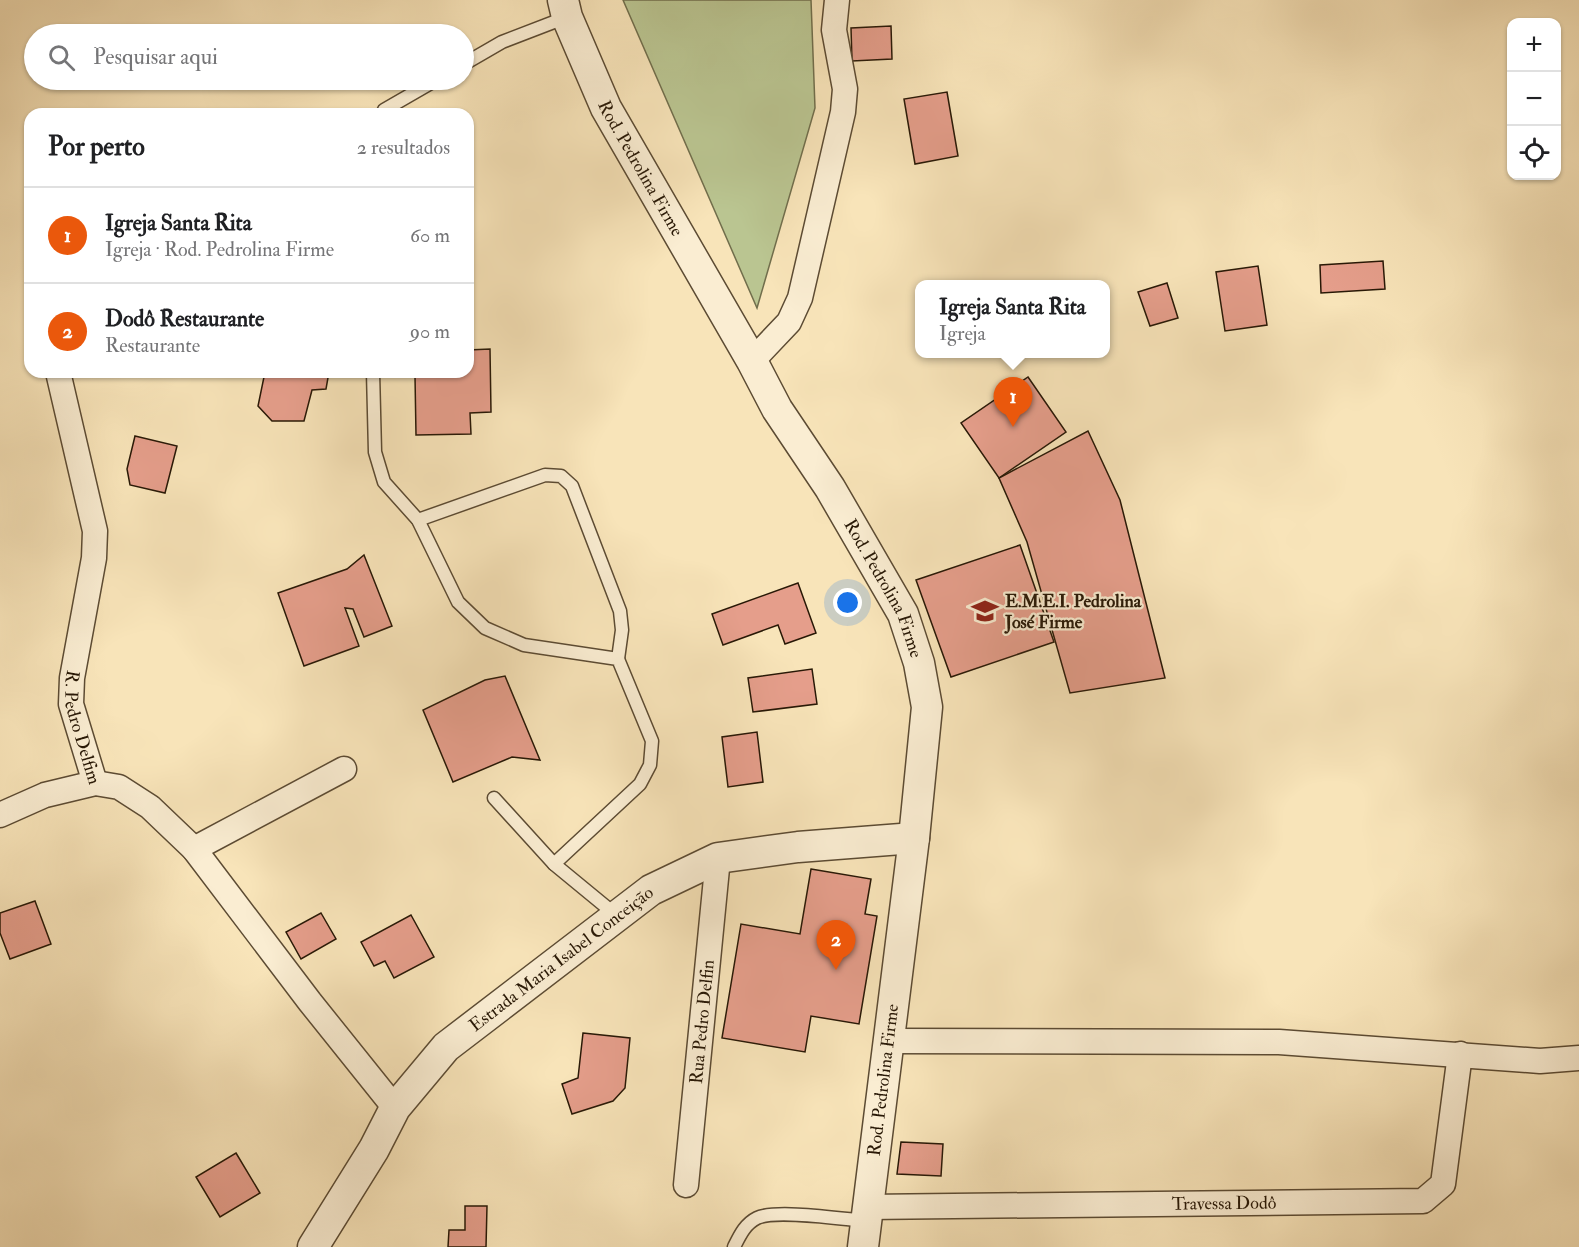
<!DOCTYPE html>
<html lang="pt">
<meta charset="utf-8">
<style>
:root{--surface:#fff;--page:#f6f6f6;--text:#202124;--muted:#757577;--line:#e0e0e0;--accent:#ea580c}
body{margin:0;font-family:"IM FELL Double Pica",serif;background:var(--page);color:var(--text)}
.controls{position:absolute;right:18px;top:18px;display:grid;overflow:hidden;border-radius:12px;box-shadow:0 2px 4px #0004}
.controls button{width:54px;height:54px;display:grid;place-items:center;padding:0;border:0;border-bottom:2px solid var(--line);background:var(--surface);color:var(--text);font:30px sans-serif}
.you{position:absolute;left:848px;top:603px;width:21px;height:21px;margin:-15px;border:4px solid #fff;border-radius:50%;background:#1a73e8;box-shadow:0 0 0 9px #1a73e833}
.badge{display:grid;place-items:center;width:39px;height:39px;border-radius:50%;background:var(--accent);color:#fff;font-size:20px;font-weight:700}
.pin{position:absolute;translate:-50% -50px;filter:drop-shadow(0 2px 3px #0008)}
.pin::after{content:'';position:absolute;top:32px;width:21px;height:18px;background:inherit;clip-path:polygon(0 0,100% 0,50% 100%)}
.popup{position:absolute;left:915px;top:280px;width:195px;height:78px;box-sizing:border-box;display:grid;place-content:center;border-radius:12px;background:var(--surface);filter:drop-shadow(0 2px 4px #0005);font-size:20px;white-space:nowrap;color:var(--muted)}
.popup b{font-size:22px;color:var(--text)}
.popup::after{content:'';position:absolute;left:50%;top:100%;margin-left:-12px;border:12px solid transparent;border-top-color:var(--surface)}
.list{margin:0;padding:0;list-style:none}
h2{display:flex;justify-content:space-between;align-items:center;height:78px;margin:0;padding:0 24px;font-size:26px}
h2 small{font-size:20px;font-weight:400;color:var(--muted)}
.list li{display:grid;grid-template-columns:39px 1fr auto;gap:18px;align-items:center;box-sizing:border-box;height:96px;padding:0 24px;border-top:2px solid var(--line)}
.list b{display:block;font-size:22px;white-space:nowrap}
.list p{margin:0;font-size:20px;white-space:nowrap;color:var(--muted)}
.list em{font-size:20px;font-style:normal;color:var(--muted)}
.icon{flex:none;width:33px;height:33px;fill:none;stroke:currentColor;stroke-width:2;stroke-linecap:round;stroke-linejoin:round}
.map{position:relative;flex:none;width:1579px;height:1247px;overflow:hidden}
.search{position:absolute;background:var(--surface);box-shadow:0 2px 4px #0004;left:24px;top:24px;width:450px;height:66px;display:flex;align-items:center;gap:15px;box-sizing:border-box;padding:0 21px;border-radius:33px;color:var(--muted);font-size:22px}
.panel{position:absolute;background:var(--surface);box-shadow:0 2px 4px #0004;left:24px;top:108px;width:450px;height:270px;border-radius:18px}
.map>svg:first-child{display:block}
</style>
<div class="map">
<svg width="1579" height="1247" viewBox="0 0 1579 1247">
<rect width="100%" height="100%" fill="#f8e4b9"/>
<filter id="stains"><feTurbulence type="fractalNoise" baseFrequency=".00333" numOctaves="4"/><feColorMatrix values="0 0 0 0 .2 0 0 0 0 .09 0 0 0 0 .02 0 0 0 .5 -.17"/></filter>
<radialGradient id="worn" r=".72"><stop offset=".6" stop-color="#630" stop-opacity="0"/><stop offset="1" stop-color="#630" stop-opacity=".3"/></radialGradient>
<polygon fill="#bac591" stroke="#716e4c" stroke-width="1.5" points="623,0 811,0 815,108 757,308"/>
<g fill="#e59e8b" stroke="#281806" stroke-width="1.5">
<polygon points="891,26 892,59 852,61 851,28"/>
<polygon points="947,92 958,156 915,164 904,99"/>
<polygon points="1383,261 1385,289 1321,293 1320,265"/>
<polygon points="1258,266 1267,325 1225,331 1216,272"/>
<polygon points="1167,283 1178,318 1150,326 1138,292"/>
<polygon points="490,349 491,412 470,413 471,434 416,435 415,376 425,372 468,372 468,350"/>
<polygon points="265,372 329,372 326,389 312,390 304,421 272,421 258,406"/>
<polygon points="1028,377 1066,432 999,478 961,423"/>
<polygon points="1088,431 1120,500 1165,678 1070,693 1027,542 999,478"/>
<polygon points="135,436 177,446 165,493 130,485 127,469"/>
<polygon points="1020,545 1054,642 951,677 916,580"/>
<polygon points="364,555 392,626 364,637 353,609 345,608 359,646 304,666 278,593 347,569"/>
<polygon points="798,583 816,633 785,644 778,625 723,645 712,614"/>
<polygon points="812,669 817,704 753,712 748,678"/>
<polygon points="505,676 540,760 512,757 453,782 423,710 485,680"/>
<polygon points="757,732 763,782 728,787 722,737"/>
<polygon points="811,869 871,879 865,914 877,916 859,1024 811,1016 805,1052 722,1038 741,924 800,934"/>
<polygon points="35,901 51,944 10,959 0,933 0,913"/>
<polygon points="321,913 336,939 301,959 286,932"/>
<polygon points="411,915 434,957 394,978 385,961 374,966 361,942"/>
<polygon points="583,1033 630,1038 625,1088 613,1101 572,1114 562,1084 578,1078"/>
<polygon points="901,1142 943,1144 941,1176 897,1174"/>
<polygon points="236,1153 260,1193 220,1217 196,1177"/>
<polygon points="465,1206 487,1206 486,1247 448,1247 449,1230 465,1230"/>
</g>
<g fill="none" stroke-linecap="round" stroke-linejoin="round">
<defs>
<g id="service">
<polyline points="464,64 502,42 567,17"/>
<polyline points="386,114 384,110 436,80"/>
<polyline points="373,372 375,452 384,482 418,520 458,602 485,628 524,645 618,659 652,741 650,765 640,784 554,864"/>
<polyline points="418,520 545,475 561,476 572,486 620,611 622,630 618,659"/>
<polyline points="494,798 554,864 616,915"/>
<path d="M734,1247C740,1235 745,1224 757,1218C775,1209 843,1219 866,1221"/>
</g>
<g id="minor">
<polyline points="752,361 789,322 800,298 843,112 845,89 834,30 837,0"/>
<path id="s1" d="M58,372L95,531L94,558L72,678L71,704L95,783"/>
<polyline points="0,815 45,795 95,783 119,787 150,807 194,849 310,1002 395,1108"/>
<polyline points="194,849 344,769"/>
<polyline points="888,1041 1279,1042 1540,1061 1579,1058"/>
<path id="s2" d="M686,1185L718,858"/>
<path id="s3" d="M867,1207L1423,1201L1443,1184L1460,1054"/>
</g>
<g id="tertiary">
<path id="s4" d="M563,0L567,17L606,108L752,361L777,409L830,488L903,614L919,663L927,707L914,838L863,1247"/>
<path id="s5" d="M313,1247L374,1149L395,1108L446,1047L651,890L718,858L798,847L914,838"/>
</g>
</defs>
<use href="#service" stroke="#5c4b33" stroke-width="15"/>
<use href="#minor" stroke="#5c4b33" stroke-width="27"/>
<use href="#tertiary" stroke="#5c4b33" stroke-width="33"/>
<use href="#service" stroke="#faedd2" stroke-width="12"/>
<use href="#minor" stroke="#faedd2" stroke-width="24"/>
<use href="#tertiary" stroke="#faedd2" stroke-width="30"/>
</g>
<defs>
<symbol id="school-bare" viewBox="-9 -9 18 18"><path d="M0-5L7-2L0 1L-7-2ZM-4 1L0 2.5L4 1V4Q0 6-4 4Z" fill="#8f2418" stroke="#faedd2" stroke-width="2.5" paint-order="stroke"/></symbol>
</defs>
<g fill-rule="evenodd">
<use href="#school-bare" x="966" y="592" width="38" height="38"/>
</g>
<g text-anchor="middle" stroke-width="4.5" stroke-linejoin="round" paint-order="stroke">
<g font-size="18" fill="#281806" stroke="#faedd2">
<text dy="6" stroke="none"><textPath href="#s4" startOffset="186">Rod. Pedrolina Firme</textPath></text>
<text dy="6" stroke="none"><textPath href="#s4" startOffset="672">Rod. Pedrolina Firme</textPath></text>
<text dy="6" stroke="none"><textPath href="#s1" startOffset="363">R. Pedro Delfim</textPath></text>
<text dy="6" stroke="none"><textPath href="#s5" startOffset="386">Estrada Maria Isabel Conceição</textPath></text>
<text dy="6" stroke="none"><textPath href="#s2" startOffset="164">Rua Pedro Delfin</textPath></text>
<text transform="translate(883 1080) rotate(-83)" y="6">Rod. Pedrolina Firme</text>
<text dy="6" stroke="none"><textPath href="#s3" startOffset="357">Travessa Dodô</textPath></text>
</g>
<g font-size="18" font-weight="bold" fill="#281806" stroke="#faedd2" text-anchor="start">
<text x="1005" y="607">E.M.E.I. Pedrolina<tspan x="1005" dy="21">José Firme</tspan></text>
</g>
</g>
<rect width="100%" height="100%" filter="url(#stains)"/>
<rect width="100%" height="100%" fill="url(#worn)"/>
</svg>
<div class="controls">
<button>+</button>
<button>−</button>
<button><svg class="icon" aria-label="locate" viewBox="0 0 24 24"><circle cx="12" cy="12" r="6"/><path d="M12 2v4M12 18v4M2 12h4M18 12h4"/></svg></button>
</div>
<div class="you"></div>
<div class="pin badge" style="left:1013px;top:427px">1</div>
<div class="popup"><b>Igreja Santa Rita</b>Igreja</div>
<div class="pin badge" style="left:836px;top:970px">2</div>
<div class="search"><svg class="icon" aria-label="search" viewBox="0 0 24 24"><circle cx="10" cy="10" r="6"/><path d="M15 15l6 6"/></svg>Pesquisar aqui</div>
<section class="panel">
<h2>Por perto<small>2 resultados</small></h2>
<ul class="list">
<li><span class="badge">1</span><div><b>Igreja Santa Rita</b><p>Igreja · Rod. Pedrolina Firme</p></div><em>60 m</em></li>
<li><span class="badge">2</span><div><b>Dodô Restaurante</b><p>Restaurante</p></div><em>90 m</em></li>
</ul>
</section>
</div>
